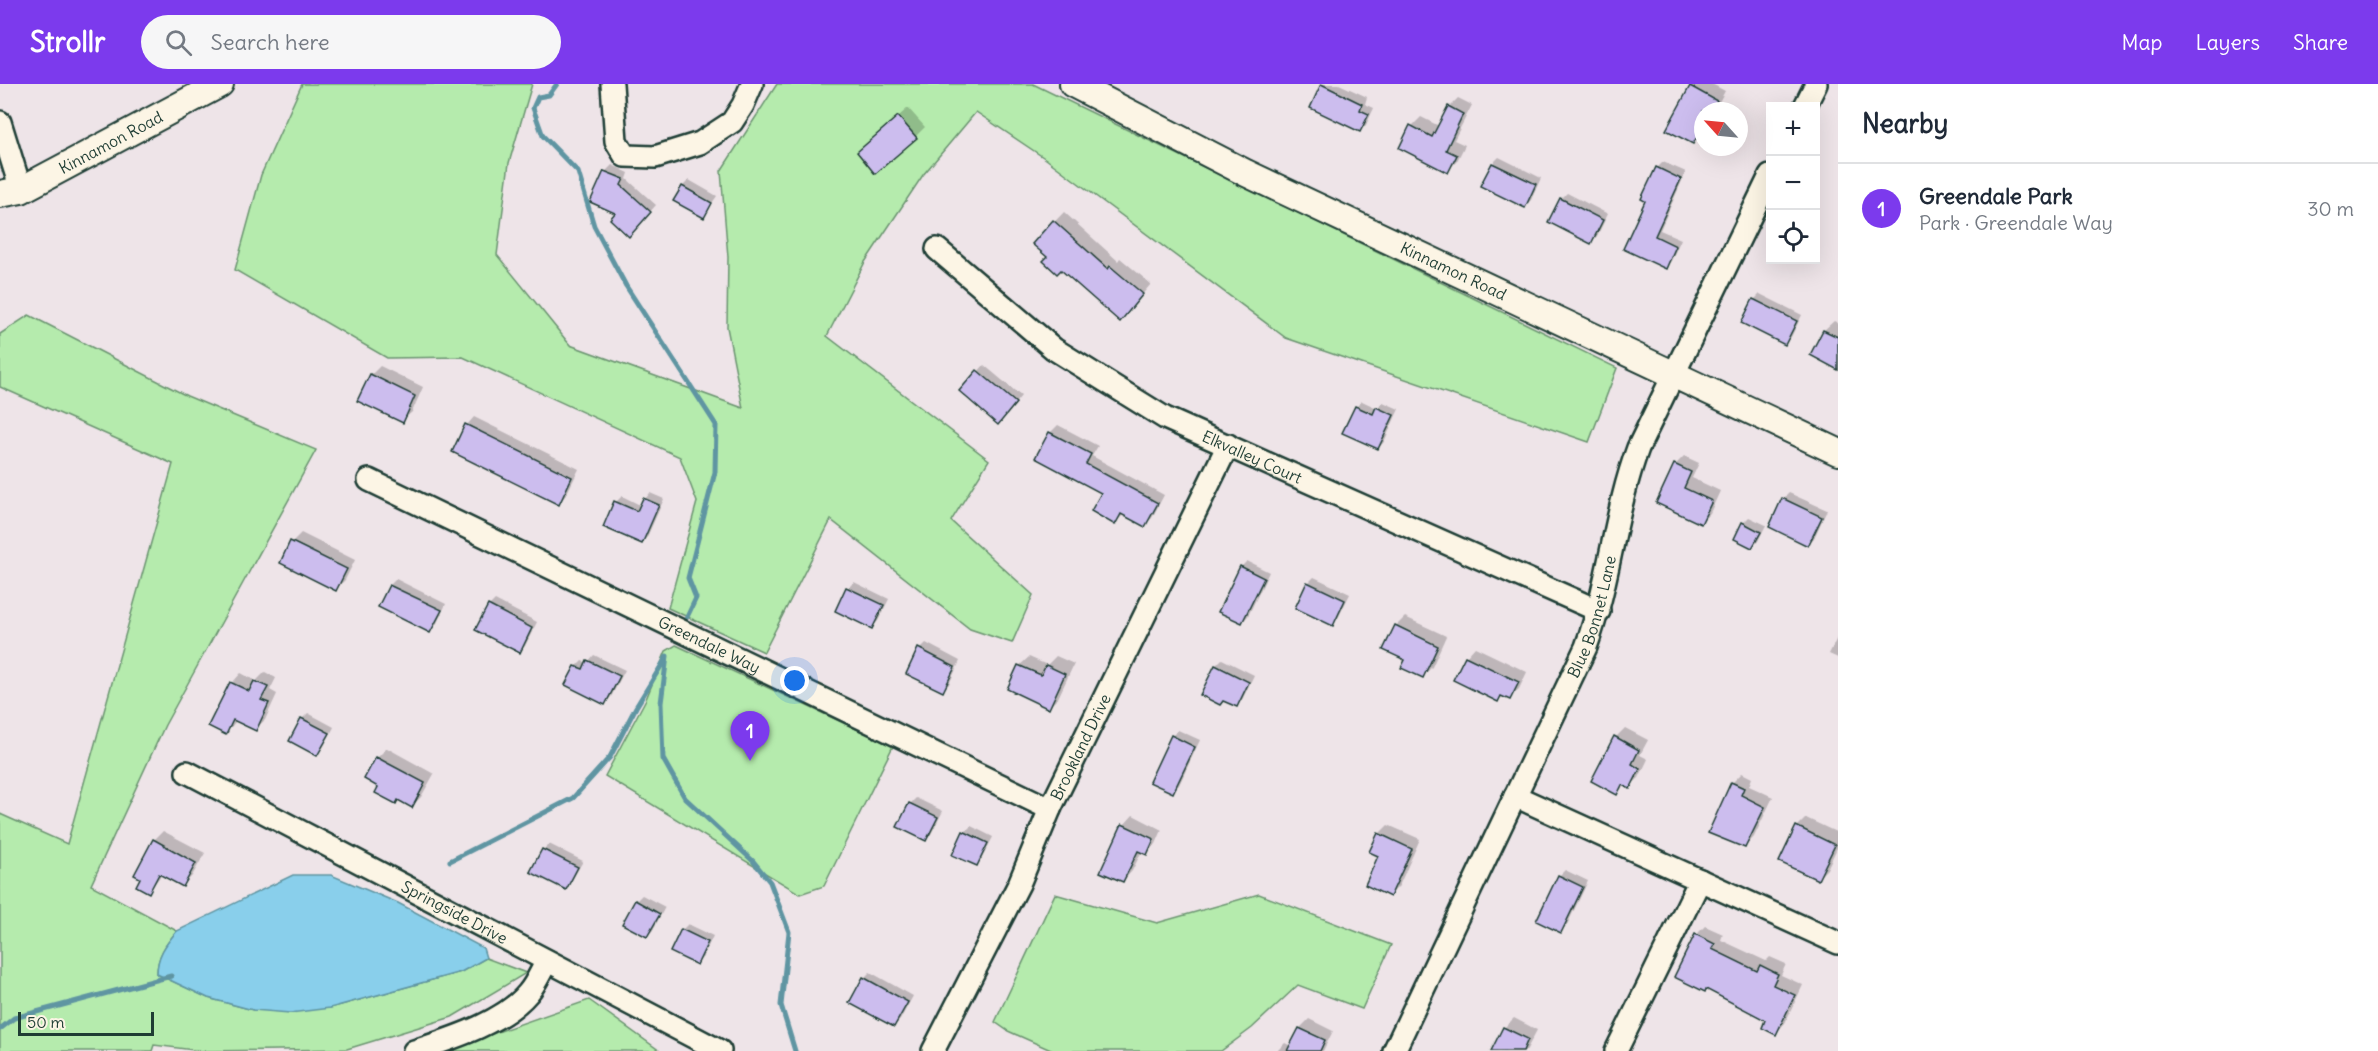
<!DOCTYPE html>
<meta charset="utf-8">
<style>
:root{--surface:#fff;--page:#f6f6f7;--text:#1f2937;--muted:#747a83;--line:#e0e1e3;--accent:#7c3aed}
body{margin:0;font-family:Delius,sans-serif;background:var(--page);color:var(--text)}
.controls{position:absolute;right:18px;top:18px;display:grid;overflow:hidden;border-radius:0px;box-shadow:0 6px 24px #0002}
.controls button{width:54px;height:54px;display:grid;place-items:center;padding:0;border:0;border-bottom:2px solid var(--line);background:var(--surface);color:var(--text);font:30px sans-serif}
.compass{position:absolute;left:1694px;top:18px;width:54px;height:54px;border-radius:50%;background:var(--surface);box-shadow:0 6px 24px #0002;rotate:297deg}
.scale{position:absolute;left:18px;bottom:15px;width:136px;box-sizing:border-box;padding-left:6px;border:3px solid #1f3d34;border-top:0;font-size:16px;line-height:21px;white-space:nowrap;color:#1f3d34;-webkit-text-stroke:4px #fcf5e5;paint-order:stroke}
.you{position:absolute;left:795px;top:597px;width:21px;height:21px;margin:-15px;border:4px solid #fff;border-radius:50%;background:#1a73e8;box-shadow:0 0 0 9px #1a73e833}
.badge{display:grid;place-items:center;width:39px;height:39px;border-radius:50%;background:var(--accent);color:#fff;font-size:20px;font-weight:700}
.pin{position:absolute;translate:-50% -50px;filter:drop-shadow(0 2px 3px #0008)}
.pin::after{content:'';position:absolute;top:32px;width:21px;height:18px;background:inherit;clip-path:polygon(0 0,100% 0,50% 100%)}
.list{margin:0;padding:0;list-style:none}
h2{display:flex;justify-content:space-between;align-items:center;height:78px;margin:0;padding:0 24px;font-size:26px}
h2 small{font-size:20px;font-weight:400;color:var(--muted)}
.list li{display:grid;grid-template-columns:39px 1fr auto;gap:18px;align-items:center;box-sizing:border-box;height:90px;padding:0 24px;border-top:2px solid var(--line)}
.list b{display:block;font-size:22px;white-space:nowrap}
.list p{margin:0;font-size:20px;white-space:nowrap;color:var(--muted)}
.list em{font-size:20px;font-style:normal;color:var(--muted)}
.icon{flex:none;width:33px;height:33px;fill:none;stroke:currentColor;stroke-width:2;stroke-linecap:round;stroke-linejoin:round}
.map{position:relative;flex:none;width:1838px;height:967px;overflow:hidden}
header{display:flex;align-items:center;gap:36px;box-sizing:border-box;height:84px;padding:0 30px;background:var(--accent);color:#fff}
header strong{font-size:28px}
nav{display:flex;gap:33px;margin-inline-start:auto;font-size:21px}
.search{width:420px;height:54px;background:var(--page);display:flex;align-items:center;gap:15px;box-sizing:border-box;padding:0 21px;border-radius:33px;color:var(--muted);font-size:22px}
main{display:flex}
aside{flex:1;background:var(--surface)}
.map>svg:first-child{display:block}
</style>
<header>
<strong>Strollr</strong>
<div class="search"><svg class="icon" aria-label="search" viewBox="0 0 24 24"><circle cx="10" cy="10" r="6"/><path d="M15 15l6 6"/></svg>Search here</div>
<nav><a>Map</a><a>Layers</a><a>Share</a></nav>
</header>
<main>
<div class="map">
<svg width="1838" height="967" viewBox="0 0 1838 967">
<rect width="100%" height="100%" fill="#eee4e8"/>
<filter id="ink" filterUnits="userSpaceOnUse"><feTurbulence type="fractalNoise" baseFrequency=".0167" numOctaves="2"/><feDisplacementMap in="SourceGraphic" scale="12" xChannelSelector="R" yChannelSelector="G"/><feConvolveMatrix kernelMatrix="1 2 1 2 8 2 1 2 1" color-interpolation-filters="sRGB"/></filter>
<g filter="url(#ink)">
<g fill="#b5ebad" stroke="#6a9470" stroke-width="1.5">
<polygon points="302,0 532,0 509,79 497,171 570,261 743,324 727,243 728,173 721,87 777,0 1033,0 1617,284 1589,358 1286,254 1046,75 976,28 923,91 865,178 827,252 989,376 951,437 1033,511 1012,559 970,545 831,436 764,568 668,524 697,418 680,373 463,273 387,274 235,186 261,91"/>
<path d="M29,231L187,312L316,366L165,641L91,801L177,847C165,861 157,872 157,890L208,914L253,926L330,924L461,888L486,874L526,889L452,933L347,965L202,967L154,961L152,967H0V730L67,760L173,380L0,303V250Z"/>
<polygon points="676,561 893,662 824,802 800,810 605,692 646,615 666,567"/>
<polygon points="1055,810 1157,839 1259,810 1391,861 1362,925 1298,901 1252,944 1221,967 1053,967 1008,947 995,938"/>
<polygon points="589,916 660,967 443,967"/>
</g>
<path fill="#89cfeb" stroke="#5f95a2" stroke-width="1.5" d="M293,791H331L398,819L483,864L486,874L461,888L330,924L290,929L253,926L208,914L157,890C157,872 165,861 177,847Z"/>
<g fill="#0003">
<polygon points="1323,0 1339,0 1367,13 1365,20 1374,24 1366,41 1360,47 1312,24"/>
<polygon points="1694,0 1712,0 1725,7 1714,27 1703,27 1703,47 1692,59 1691,3"/>
<polygon points="1458,14 1472,21 1454,56 1465,61 1457,77 1447,87 1412,42 1421,33 1439,42 1449,23"/>
<polygon points="908,24 925,43 916,52 868,59"/>
<polygon points="1499,73 1541,94 1531,116 1525,122 1482,101 1493,79"/>
<polygon points="1663,78 1686,88 1660,146 1681,155 1671,177 1665,183 1625,165 1647,117 1657,84"/>
<polygon points="612,81 629,89 627,95 656,121 635,145 617,129 592,118 606,87"/>
<polygon points="689,96 717,112 703,132 683,102"/>
<polygon points="1567,109 1608,130 1597,152 1591,158 1561,115"/>
<polygon points="1064,128 1118,177 1120,174 1151,200 1129,226 1049,173 1034,159"/>
<polygon points="1760,210 1802,231 1791,253 1785,259 1754,216"/>
<polygon points="1834,237 1838,239 1838,284 1812,270 1824,246"/>
<polygon points="984,281 1021,312 1004,333 961,307"/>
<polygon points="380,282 423,303 412,328 402,337 371,291"/>
<polygon points="1362,317 1377,324 1383,318 1399,325 1384,358 1378,364 1356,323"/>
<polygon points="474,333 579,385 566,411 559,419 467,341"/>
<polygon points="1058,341 1098,362 1092,372 1164,411 1152,434 1144,441 1124,430 1115,439 1103,409 1050,349"/>
<polygon points="1684,372 1699,379 1692,394 1720,407 1710,429 1701,438 1658,418 1675,381"/>
<polygon points="650,409 664,415 647,453 641,459 616,418 622,412 640,421"/>
<polygon points="1789,409 1827,426 1814,454 1808,460 1783,415"/>
<polygon points="1749,433 1766,441 1758,457 1752,463 1743,439"/>
<polygon points="301,449 355,476 345,496 336,505 292,458"/>
<polygon points="1247,477 1269,488 1248,532 1242,538 1241,483"/>
<polygon points="1314,493 1350,510 1338,534 1332,540 1308,499"/>
<polygon points="396,495 446,520 436,541 430,547 390,501"/>
<polygon points="854,498 889,515 878,537 872,543 848,504"/>
<polygon points="495,516 537,538 525,562 519,568 489,522"/>
<polygon points="1405,533 1446,552 1432,583 1423,592 1407,575 1396,542"/>
<polygon points="1838,552 1838,574 1829,570"/>
<polygon points="926,559 960,577 949,600 943,606 920,565"/>
<polygon points="1475,563 1527,588 1519,605 1509,614 1503,611 1498,616 1466,573"/>
<polygon points="594,571 625,586 611,613 605,619 576,583 582,577 587,579"/>
<polygon points="1056,572 1074,580 1058,614 1049,623 1019,582 1029,573 1047,581"/>
<polygon points="1222,575 1254,591 1242,616 1236,622 1224,616 1202,610 1216,581"/>
<polygon points="265,588 276,594 270,606 277,610 265,636 255,645 237,636 226,649 210,642 232,599 241,589 256,597"/>
<polygon points="308,629 334,643 323,664 317,670 302,635"/>
<polygon points="1625,644 1648,656 1640,671 1648,675 1639,694 1629,703 1625,701 1617,709 1616,653"/>
<polygon points="1178,646 1200,656 1179,701 1173,707 1172,652"/>
<polygon points="387,664 434,690 421,713 412,722 366,694 377,674"/>
<polygon points="1742,689 1752,694 1749,702 1773,713 1754,753 1745,763 1710,748 1733,698"/>
<polygon points="916,714 943,727 931,750 925,756 910,720"/>
<polygon points="1133,731 1162,746 1156,760 1146,769 1142,767 1132,787 1123,797 1124,741"/>
<polygon points="1806,734 1838,749 1838,762 1827,785 1818,794 1797,743"/>
<polygon points="1388,741 1420,755 1399,802 1390,811 1380,771 1379,750"/>
<polygon points="971,742 993,753 982,774 976,780 965,748"/>
<polygon points="163,747 205,769 192,792 183,801 162,790 149,807 154,756"/>
<polygon points="549,760 583,777 571,798 565,804 543,766"/>
<polygon points="1565,786 1588,797 1567,841 1561,847 1559,792"/>
<polygon points="642,811 665,823 653,846 647,852 636,817"/>
<polygon points="688,840 713,852 703,873 697,879 682,846"/>
<polygon points="1705,842 1723,850 1721,856 1766,877 1770,873 1786,880 1781,891 1803,901 1785,939 1776,949 1696,851"/>
<polygon points="870,888 913,912 900,936 894,942 864,894"/>
<polygon points="1514,934 1537,946 1526,967 1493,967 1504,944"/>
<polygon points="1309,935 1333,947 1323,967 1277,967 1285,959 1291,962 1300,944"/>
</g>
<g fill="none" stroke-linecap="round" stroke-linejoin="round">
<g stroke="#5f95a2" stroke-width="5">
<polyline points="557,0 549,11 538,13 533,24 543,52 578,88 594,142 626,202 716,341 715,388 688,494 696,514 687,533"/>
<polyline points="667,572 661,619 663,675 685,714 753,777 770,798 789,848 781,921 795,967"/>
<polyline points="450,777 573,714 610,673 636,623 666,574"/>
<polyline points="0,945 14,934 171,892"/>
</g>
</g>
<g fill="#ccbdee" stroke="#1f3d34" stroke-width="1.5">
<polygon points="1321,0 1362,20 1360,26 1369,30 1360,48 1310,24"/>
<polygon points="1690,2 1717,17 1711,27 1703,27 1703,42 1693,60 1666,46"/>
<polygon points="1448,22 1463,30 1446,66 1457,71 1448,89 1399,64 1410,41 1432,53"/>
<polygon points="898,32 917,54 875,90 857,68"/>
<polygon points="1492,79 1536,100 1525,124 1480,102"/>
<polygon points="1656,83 1681,95 1655,152 1676,162 1666,185 1623,165 1645,117 1641,115"/>
<polygon points="604,87 624,95 621,101 651,128 629,153 610,135 615,129 590,118"/>
<polygon points="682,102 712,119 704,134 673,117"/>
<polygon points="1560,114 1603,136 1591,160 1548,138"/>
<polygon points="1053,136 1108,185 1110,182 1143,210 1120,238 1061,186 1057,190 1043,177 1047,173 1032,160"/>
<polygon points="1753,215 1797,237 1785,261 1741,239"/>
<polygon points="1823,246 1838,253 1838,286 1810,271"/>
<polygon points="977,286 1016,319 998,341 959,307"/>
<polygon points="370,290 415,312 403,339 357,317"/>
<polygon points="1355,322 1373,330 1376,323 1394,331 1378,365 1342,349"/>
<polygon points="465,340 572,393 559,421 452,368"/>
<polygon points="1049,348 1091,370 1086,380 1158,419 1145,443 1121,430 1115,441 1091,427 1101,409 1035,374"/>
<polygon points="1674,380 1691,388 1684,404 1712,417 1701,440 1656,419"/>
<polygon points="643,414 659,421 642,460 603,443 614,417 637,427"/>
<polygon points="1782,414 1822,433 1808,462 1769,443"/>
<polygon points="1742,438 1761,448 1752,464 1734,455"/>
<polygon points="290,457 347,485 336,507 280,479"/>
<polygon points="1240,482 1264,494 1242,539 1218,528"/>
<polygon points="1307,498 1345,516 1333,542 1295,524"/>
<polygon points="389,501 442,526 430,549 378,523"/>
<polygon points="846,503 884,521 872,545 835,527"/>
<polygon points="488,521 532,544 520,569 475,546"/>
<polygon points="1395,541 1438,562 1423,594 1401,584 1405,576 1383,566"/>
<polygon points="918,564 955,583 943,608 906,590"/>
<polygon points="1465,572 1519,598 1510,616 1501,612 1498,618 1453,596"/>
<polygon points="587,576 620,592 605,621 565,601 575,582 583,585"/>
<polygon points="1018,581 1041,591 1046,581 1065,590 1049,625 1007,605"/>
<polygon points="1215,581 1249,598 1237,623 1223,617 1220,621 1200,611"/>
<polygon points="254,597 268,603 261,616 269,619 256,647 233,636 226,651 208,642 230,598 249,607"/>
<polygon points="301,634 330,649 317,672 289,657"/>
<polygon points="1171,651 1195,663 1173,709 1149,698"/>
<polygon points="1614,652 1639,666 1632,680 1640,685 1630,705 1622,701 1617,711 1591,697"/>
<polygon points="376,673 425,699 412,724 398,716 396,720 375,709 378,703 364,695"/>
<polygon points="1731,698 1744,704 1741,711 1765,723 1745,764 1708,749"/>
<polygon points="909,719 938,733 926,757 897,743"/>
<polygon points="1122,740 1154,755 1147,771 1138,767 1123,798 1100,788"/>
<polygon points="1796,742 1835,761 1818,796 1779,778"/>
<polygon points="963,747 988,759 977,782 952,771"/>
<polygon points="1378,749 1412,765 1390,813 1365,801 1378,772 1369,768"/>
<polygon points="153,755 196,779 183,803 159,790 149,809 136,802 140,794 134,791"/>
<polygon points="542,765 578,783 566,806 530,788"/>
<polygon points="1558,791 1583,803 1561,849 1536,837"/>
<polygon points="635,816 660,830 647,853 622,840"/>
<polygon points="681,845 708,858 697,881 670,868"/>
<polygon points="1695,850 1715,860 1712,865 1757,887 1760,881 1778,890 1773,901 1795,911 1776,951 1762,944 1765,936 1706,905 1705,908 1674,893"/>
<polygon points="863,893 908,918 894,943 849,919"/>
<polygon points="1503,943 1528,955 1523,967 1491,967"/>
<polygon points="1299,944 1325,956 1320,967 1287,967"/>
</g>
<g fill="none" stroke-linecap="round" stroke-linejoin="round">
<defs>
<g id="minor">
<polyline points="612,0 616,57 625,72 655,73 700,59 732,38 743,21 752,0"/>
<polyline points="1805,22 1816,0"/>
<polyline points="0,38 21,106"/>
<path id="s1" d="M937,165L1054,265L1165,334L1599,527"/>
<path id="s2" d="M369,396L1050,725"/>
<path id="s3" d="M187,688L720,967"/>
<polyline points="1515,712 1838,859"/>
<path d="M414,967C450,955 503,939 528,909C536,900 541,887 547,877"/>
<path id="s4" d="M933,967L1019,800L1050,725L1228,361"/>
<path id="s5" d="M1394,967L1586,563C1610,497 1614,429 1638,364L1770,92"/>
<polyline points="1616,967 1700,796"/>
</g>
<g id="major">
<path id="s6" d="M1073,0L1246,89L1838,368"/>
<path id="s7" d="M0,110L21,106L220,0"/>
</g>
</defs>
<use href="#minor" stroke="#1f3d34" stroke-width="26"/>
<use href="#major" stroke="#1f3d34" stroke-width="30"/>
<use href="#minor" stroke="#fcf5e5" stroke-width="21"/>
<use href="#major" stroke="#fcf5e5" stroke-width="26"/>
</g>
</g>
<g text-anchor="middle" stroke-width="5" stroke-linejoin="round" paint-order="stroke">
<g font-size="16" fill="#1f3d34" stroke="#fcf5e5">
<text dy="6" stroke="none"><textPath href="#s7" startOffset="123">Kinnamon Road</textPath></text>
<text dy="6" stroke="none"><textPath href="#s6" startOffset="424">Kinnamon Road</textPath></text>
<text dy="6" stroke="none"><textPath href="#s1" startOffset="380">Elkvalley Court</textPath></text>
<text dy="6" stroke="none"><textPath href="#s5" startOffset="478">Blue Bonnet Lane</textPath></text>
<text dy="6" stroke="none"><textPath href="#s2" startOffset="378">Greendale Way</textPath></text>
<text dy="6" stroke="none"><textPath href="#s4" startOffset="338">Brookland Drive</textPath></text>
<text dy="6" stroke="none"><textPath href="#s3" startOffset="302">Springside Drive</textPath></text>
</g>
</g>
</svg>
<div class="controls">
<button>+</button>
<button>−</button>
<button><svg class="icon" aria-label="locate" viewBox="0 0 24 24"><circle cx="12" cy="12" r="6"/><path d="M12 2v4M12 18v4M2 12h4M18 12h4"/></svg></button>
</div>
<svg class="compass" viewBox="-18 -18 36 36"><path d="M0-13l5 13h-10z" fill="#e53935"/><path d="M0 13l5-13h-10z" fill="#747a83"/></svg>
<div class="scale">50 m</div>
<div class="you"></div>
<div class="pin badge" style="left:750px;top:677px">1</div>
</div>
<aside>
<h2>Nearby<small></small></h2>
<ul class="list">
<li><span class="badge">1</span><div><b>Greendale Park</b><p>Park · Greendale Way</p></div><em>30 m</em></li>
</ul>
</aside>
</main>
